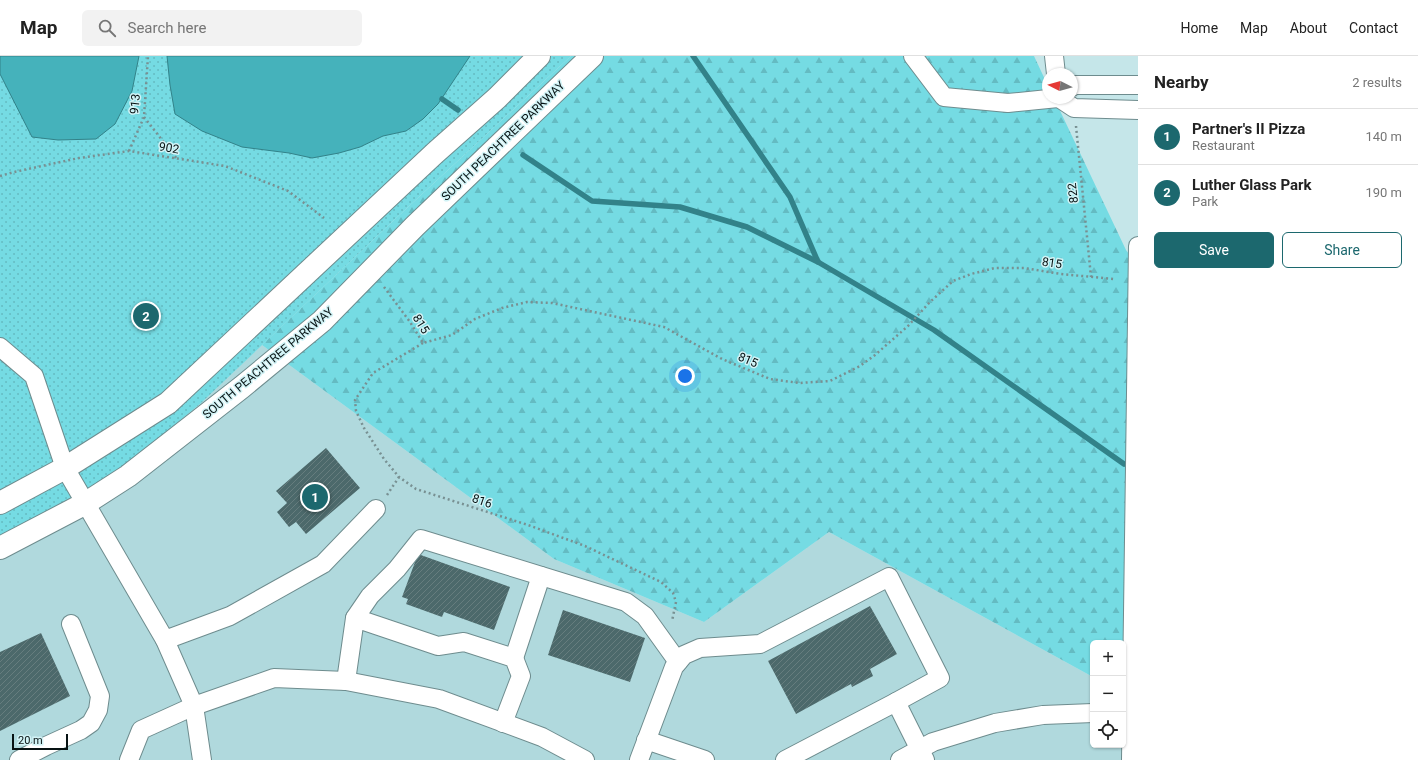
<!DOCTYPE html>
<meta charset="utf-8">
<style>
:root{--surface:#fff;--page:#f2f2f2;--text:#222;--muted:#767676;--line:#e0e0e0;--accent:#1c686e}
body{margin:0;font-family:Roboto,sans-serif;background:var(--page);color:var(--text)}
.controls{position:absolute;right:12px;bottom:12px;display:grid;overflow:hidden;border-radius:6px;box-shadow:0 1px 3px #0004}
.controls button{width:36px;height:36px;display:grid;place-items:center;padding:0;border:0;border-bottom:1px solid var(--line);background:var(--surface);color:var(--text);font:20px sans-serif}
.compass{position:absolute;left:1042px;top:12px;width:36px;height:36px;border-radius:50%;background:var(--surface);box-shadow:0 1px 3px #0004;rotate:276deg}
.scale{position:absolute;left:12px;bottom:10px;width:56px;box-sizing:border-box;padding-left:4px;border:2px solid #071213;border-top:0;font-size:11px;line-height:14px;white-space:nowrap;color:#071213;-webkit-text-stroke:3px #d2f3f6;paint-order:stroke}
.you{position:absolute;left:685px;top:320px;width:14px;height:14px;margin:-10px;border:3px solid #fff;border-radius:50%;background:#1a73e8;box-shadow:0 0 0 6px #1a73e833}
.badge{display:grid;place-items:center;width:26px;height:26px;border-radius:50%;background:var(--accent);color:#fff;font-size:13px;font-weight:700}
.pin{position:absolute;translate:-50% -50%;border:2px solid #fff;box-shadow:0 1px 4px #0006}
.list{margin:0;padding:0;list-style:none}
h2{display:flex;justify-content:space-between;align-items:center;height:52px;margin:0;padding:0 16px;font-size:17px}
h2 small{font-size:13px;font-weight:400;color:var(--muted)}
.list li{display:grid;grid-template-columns:26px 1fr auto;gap:12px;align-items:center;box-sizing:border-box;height:56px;padding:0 16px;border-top:1px solid var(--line)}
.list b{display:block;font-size:15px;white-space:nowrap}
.list p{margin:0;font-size:13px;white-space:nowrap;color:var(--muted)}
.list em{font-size:13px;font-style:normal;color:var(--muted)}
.actions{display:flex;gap:8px;padding:12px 16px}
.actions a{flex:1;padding:9px 0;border:1px solid var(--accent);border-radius:6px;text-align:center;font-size:14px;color:var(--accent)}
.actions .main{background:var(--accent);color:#fff}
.icon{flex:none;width:22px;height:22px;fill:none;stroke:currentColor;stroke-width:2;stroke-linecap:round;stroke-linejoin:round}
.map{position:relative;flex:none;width:1138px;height:704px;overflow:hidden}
header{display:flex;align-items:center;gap:24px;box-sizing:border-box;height:56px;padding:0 20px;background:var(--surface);border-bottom:1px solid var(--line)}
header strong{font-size:19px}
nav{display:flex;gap:22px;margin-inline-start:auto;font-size:14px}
.search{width:280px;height:36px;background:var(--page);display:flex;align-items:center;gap:10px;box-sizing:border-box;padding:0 14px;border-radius:6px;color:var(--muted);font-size:15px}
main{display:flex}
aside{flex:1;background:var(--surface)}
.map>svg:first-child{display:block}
</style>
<header>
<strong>Map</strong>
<div class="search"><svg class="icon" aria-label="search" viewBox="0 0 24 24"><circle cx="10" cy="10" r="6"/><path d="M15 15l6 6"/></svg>Search here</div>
<nav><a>Home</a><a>Map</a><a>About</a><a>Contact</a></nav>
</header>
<main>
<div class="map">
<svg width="1138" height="704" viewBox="0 0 1138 704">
<defs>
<pattern id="grass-dots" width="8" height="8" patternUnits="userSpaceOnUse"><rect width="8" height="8" fill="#75dbe3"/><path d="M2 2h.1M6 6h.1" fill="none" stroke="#64bbc2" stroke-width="1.8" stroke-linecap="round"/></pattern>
<pattern id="forest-firs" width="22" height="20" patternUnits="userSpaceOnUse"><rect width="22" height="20" fill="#75dbe3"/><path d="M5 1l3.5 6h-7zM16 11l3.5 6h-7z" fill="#64bbc2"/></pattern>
<pattern id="building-hatch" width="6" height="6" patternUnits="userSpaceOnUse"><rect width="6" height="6" fill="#4c696b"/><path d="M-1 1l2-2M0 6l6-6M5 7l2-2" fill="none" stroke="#667d7e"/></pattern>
</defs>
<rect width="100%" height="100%" fill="#c5e6e9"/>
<polygon fill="#b0d9dd" points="262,289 554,503 704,566 829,476 1093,621 1093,689 1123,689 1127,704 0,704 0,488 51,471 200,348"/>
<polygon fill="url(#grass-dots)" points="0,0 571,0 393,165 200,348 51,471 0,488"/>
<polygon fill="url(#forest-firs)" points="571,0 1034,0 1048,30 1048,42 1054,42 1126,194 1138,210 1123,670 1123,587 1093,587 1093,621 829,476 704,566 554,503 262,289 393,165"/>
<g fill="#45b2bb" stroke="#328289">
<polygon points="0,0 139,0 132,35 115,68 96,83 58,84 32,81 0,18"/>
<polygon points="167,0 470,0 438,48 423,63 406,75 383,80 360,91 339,97 312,102 289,97 242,91 202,75 175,58 170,29"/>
</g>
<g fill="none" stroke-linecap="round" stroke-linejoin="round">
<g stroke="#328289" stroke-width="5.5">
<polyline points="693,0 790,141 818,206"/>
<polyline points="442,43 458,54"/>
<polyline points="523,99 592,145 680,151 747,171 818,206 934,274 1124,408"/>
</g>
</g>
<g fill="url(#building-hatch)">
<polygon points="326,392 360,432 306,478 296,466 289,471 277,456 287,447 276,435"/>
<polygon points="418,498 510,531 494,574 444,556 442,561 406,548 408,543 402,541"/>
<polygon points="870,550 897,598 870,613 873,620 852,631 851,628 796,658 768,605"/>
<polygon points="563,554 645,582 630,626 548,599"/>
<polygon points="41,577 70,640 0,675 0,596"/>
</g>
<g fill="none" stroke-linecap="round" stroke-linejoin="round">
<defs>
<g id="minor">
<polyline points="913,0 944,41 1008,47 1058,42"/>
<polyline points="1054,0 1056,18"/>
<polyline points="1072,31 1074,29 1138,29"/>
<polyline points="1059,42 1074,52 1138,54"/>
<polyline points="0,291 34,320 65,412 165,584 194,650 202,704"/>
<polyline points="355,562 370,540 397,513 421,483 626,546 645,560 678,606"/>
<polyline points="165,584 230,560 323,508 376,453"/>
<polyline points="514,602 541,520"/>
<polyline points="346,625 355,562 438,590 464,586 514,602 521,620 503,667"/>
<polyline points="646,684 705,704"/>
<polyline points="19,704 46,690 81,674 91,667 98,654 100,640 71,568"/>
<polyline points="129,704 141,674 194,650 274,622 346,625 439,643 542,681 585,704"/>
<polyline points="639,704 674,611 684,599 700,592 760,588 889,521 940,622 896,646 925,704"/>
<polyline points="785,704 896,646"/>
<polyline points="900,704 933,686 995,667 1043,659 1093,657"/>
<polyline points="1131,704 1138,190"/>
</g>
<g id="major">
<polyline points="0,447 65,412 168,347 435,97 497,42 539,0"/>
<polyline points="0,492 86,447 128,420 242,331 322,265 415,170 592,0"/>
</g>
</defs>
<use href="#minor" stroke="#6e8c8e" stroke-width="20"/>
<use href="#major" stroke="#6e8c8e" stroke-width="24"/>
<g stroke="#789092" stroke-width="2.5" stroke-dasharray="2 3" stroke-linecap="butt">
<polyline points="144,61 177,103"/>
<polyline points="1076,70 1091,221"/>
<polyline points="129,95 144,61 148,0"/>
<polyline points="0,120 14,116 79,102 129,95 225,110 288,135 324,162"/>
<polyline points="384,231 410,266 423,287 452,279 475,263 502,252 527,246 552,247 664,271 722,303 770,323 799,327 830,325 860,310 875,299 908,270 930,246 953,225 971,218 995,212 1024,212 1061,218 1114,223"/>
<polyline points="423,287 373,317 355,344 356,355 364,372 384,403 399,421 416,433 528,469 585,490 661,526 673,537 676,546 672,565"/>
<polyline points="387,439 399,421"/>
</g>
<use href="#minor" stroke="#fff" stroke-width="18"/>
<use href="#major" stroke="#fff" stroke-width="22"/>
</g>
<g text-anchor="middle" stroke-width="3" stroke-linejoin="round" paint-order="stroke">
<g font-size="12" fill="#071213" stroke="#d2f3f6">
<text transform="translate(135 48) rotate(-84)" y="4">913</text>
<text transform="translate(503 85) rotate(-44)" y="4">SOUTH PEACHTREE PARKWAY</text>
<text transform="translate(169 92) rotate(10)" y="4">902</text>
<text transform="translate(1073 137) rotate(-96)" y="4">822</text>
<text transform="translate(1052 207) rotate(8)" y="4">815</text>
<text transform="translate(421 268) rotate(58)" y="4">815</text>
<text transform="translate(748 304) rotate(23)" y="4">815</text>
<text transform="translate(268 307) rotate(-40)" y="4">SOUTH PEACHTREE PARKWAY</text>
<text transform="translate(482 445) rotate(19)" y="4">816</text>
</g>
</g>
</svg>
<div class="controls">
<button>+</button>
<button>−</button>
<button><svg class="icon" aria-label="locate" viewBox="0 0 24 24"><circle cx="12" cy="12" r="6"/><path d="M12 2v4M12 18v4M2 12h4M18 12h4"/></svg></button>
</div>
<svg class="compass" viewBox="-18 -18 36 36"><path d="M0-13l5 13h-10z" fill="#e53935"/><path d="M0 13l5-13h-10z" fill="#767676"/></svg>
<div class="scale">20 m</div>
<div class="you"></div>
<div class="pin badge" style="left:315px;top:441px">1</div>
<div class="pin badge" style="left:146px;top:260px">2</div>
</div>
<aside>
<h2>Nearby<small>2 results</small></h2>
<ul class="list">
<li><span class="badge">1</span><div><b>Partner's II Pizza</b><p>Restaurant</p></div><em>140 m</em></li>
<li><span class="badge">2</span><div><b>Luther Glass Park</b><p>Park</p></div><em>190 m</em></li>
</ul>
<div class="actions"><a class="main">Save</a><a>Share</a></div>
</aside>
</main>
